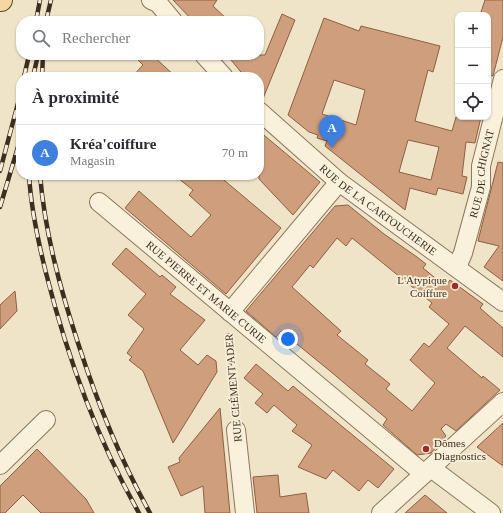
<!DOCTYPE html>
<html lang="fr">
<meta charset="utf-8">
<style>
:root{--surface:#fff;--page:#f7f7f7;--text:#2b2b33;--muted:#7c7c81;--line:#e1e1e2;--accent:#2563eb}
body{margin:0;font-family:Georgia,serif;background:var(--page);color:var(--text)}
.controls{position:absolute;right:12px;top:12px;display:grid;overflow:hidden;border-radius:8px;box-shadow:0 1px 3px #0004}
.controls button{width:36px;height:36px;display:grid;place-items:center;padding:0;border:0;border-bottom:1px solid var(--line);background:var(--surface);color:var(--text);font:20px sans-serif}
.you{position:absolute;left:288px;top:339px;width:14px;height:14px;margin:-10px;border:3px solid #fff;border-radius:50%;background:#1a73e8;box-shadow:0 0 0 6px #1a73e833}
.badge{display:grid;place-items:center;width:26px;height:26px;border-radius:50%;background:var(--accent);color:#fff;font-size:13px;font-weight:700}
.pin{position:absolute;translate:-50% -33px;filter:drop-shadow(0 1px 2px #0008)}
.pin::after{content:'';position:absolute;top:21px;width:14px;height:12px;background:inherit;clip-path:polygon(0 0,100% 0,50% 100%)}
.list{margin:0;padding:0;list-style:none}
h2{display:flex;justify-content:space-between;align-items:center;height:52px;margin:0;padding:0 16px;font-size:17px}
h2 small{font-size:13px;font-weight:400;color:var(--muted)}
.list li{display:grid;grid-template-columns:26px 1fr auto;gap:12px;align-items:center;box-sizing:border-box;height:56px;padding:0 16px;border-top:1px solid var(--line)}
.list b{display:block;font-size:15px;white-space:nowrap}
.list p{margin:0;font-size:13px;white-space:nowrap;color:var(--muted)}
.list em{font-size:13px;font-style:normal;color:var(--muted)}
.icon{flex:none;width:22px;height:22px;fill:none;stroke:currentColor;stroke-width:2;stroke-linecap:round;stroke-linejoin:round}
.map{position:relative;flex:none;width:503px;height:513px;overflow:hidden}
.search{position:absolute;background:var(--surface);box-shadow:0 1px 3px #0004;left:16px;top:16px;width:248px;height:44px;display:flex;align-items:center;gap:10px;box-sizing:border-box;padding:0 14px;border-radius:16px;color:var(--muted);font-size:15px}
.panel{position:absolute;background:var(--surface);box-shadow:0 1px 3px #0004;left:16px;top:72px;width:248px;height:108px;border-radius:16px}
.map>svg:first-child{display:block}
</style>
<div class="map">
<svg width="503" height="513" viewBox="0 0 503 513">
<rect width="100%" height="100%" fill="#f0e4c8"/>
<g fill="#cf9f7d" stroke="#8d5f41" fill-rule="evenodd">
<polygon points="173,0 217,0 213,6 229,21 193,21"/>
<polygon points="485,0 503,0 503,37 493,76 488,75 488,15 480,15"/>
<polygon points="282,14 295,20 262,101 259,101 259,77 245,77 227,55 265,55"/>
<path d="M324,18L359,31L361,26L440,46L433,72L428,70L415,121L452,131L456,117H481L475,143L466,142L462,176L467,177L463,194L438,188L436,195L410,188L405,210L325,146L327,141L317,138L318,135L309,132L288,115ZM334,80L365,90L356,125L322,114ZM408,140L439,147L431,180L399,172Z"/>
<polygon points="133,55 152,55 176,77 132,77 143,65"/>
<polygon points="259,131 320,182 293,215 259,179"/>
<polygon points="498,162 503,163 503,281 484,267 499,246 478,241"/>
<polygon points="174,175 218,175 281,228 226,294 125,208 139,191 191,237 211,215 189,195 193,190"/>
<path d="M348,205L384,234L417,257L426,264L423,268L445,286L450,280L483,304L480,308L503,328V357L465,326L447,348L482,378L483,376L500,390L456,431L446,424L441,429L446,436L431,453L417,455L383,425L387,419L330,371L281,331L276,337L246,311L335,206ZM337,238L346,246L352,238L432,303L429,307L449,324L429,347L424,343L410,360L435,383L412,411L386,389L390,384L365,364L368,360L337,335L341,331L292,287L310,265L313,268Z"/>
<polygon points="126,248 160,277 162,275 176,287 170,294 205,320 180,350 198,365 207,355 216,361 217,372 173,443 143,371 129,360 132,357 127,353 144,329 128,315 146,294 112,264"/>
<polygon points="15,291 17,311 0,329 0,305"/>
<polygon points="256,364 288,391 293,386 394,469 378,488 368,480 359,491 333,470 326,479 298,467 312,445 292,431 297,425 274,405 267,413 255,403 263,394 244,378"/>
<polygon points="220,408 230,513 205,513 203,486 181,496 168,467 180,462 179,458"/>
<polygon points="503,423 503,466 477,447"/>
<polygon points="37,449 86,499 94,513 41,513 23,495 5,513 0,513 0,486"/>
<polygon points="278,475 280,497 306,493 309,513 257,513 253,477"/>
<polygon points="425,495 447,513 405,513"/>
</g>
<g fill="none" stroke-linecap="round" stroke-linejoin="round">
<defs>
<g id="minor">
<polyline points="151,0 158,3 173,21"/>
<polyline points="204,55 224,77"/>
<path id="s1" d="M259,111L339,182L503,302"/>
<path id="s2" d="M99,202L424,474"/>
<path id="s3" d="M457,267L463,253L481,187V166L503,79"/>
<polyline points="230,312 339,182"/>
<polyline points="236,430 245,513"/>
<polyline points="0,465 46,420"/>
<polyline points="431,468 491,513"/>
<polyline points="381,513 503,402"/>
</g>
<polyline id="major" points="0,0 1,0"/>
</defs>
<use href="#minor" stroke="#8d765c" stroke-width="20"/>
<use href="#major" stroke="#5b4430" stroke-width="24"/>
<polyline stroke="#8d765c" stroke-width="2.5" stroke-dasharray="3 2" stroke-linecap="butt" points="228,333 235,413"/>
<use href="#minor" stroke="#faf1dc" stroke-width="18"/>
<use href="#major" stroke="#f3d9a0" stroke-width="22"/>
<defs>
<g id="rail">
<polyline points="36,21 40,0"/>
<polyline points="46,21 51,0"/>
<polyline points="24,77 29,55"/>
<polyline points="33,77 38,55"/>
<polyline points="42,77 43,55"/>
<polyline points="0,171 21,92"/>
<path d="M29,175C31,209 38,241 46,273C67,356 97,439 139,513"/>
<path d="M40,175C45,233 60,288 78,343C97,402 120,459 150,513"/>
<polyline points="0,207 21,137"/>
</g>
</defs>
<use href="#rail" stroke="#3d2e20" stroke-width="4.5"/>
<use href="#rail" stroke="#f7eed8" stroke-width="3" stroke-dasharray="9" stroke-linecap="butt"/>
</g>
<g fill="#9e2a2b" stroke="#f7eed8" stroke-width="1.5">
<circle cx="455" cy="286" r="4"/>
<circle cx="426" cy="449" r="4"/>
</g>
<g text-anchor="middle" stroke-width="3.5" stroke-linejoin="round" paint-order="stroke">
<g font-size="11" fill="#3d2e20" stroke="#f7eed8">
<text dy="4" stroke="none"><textPath href="#s3" startOffset="97">RUE DE CHIGNAT</textPath></text>
<text dy="4" stroke="none"><textPath href="#s1" startOffset="155">RUE DE LA CARTOUCHERIE</textPath></text>
<text dy="4" stroke="none"><textPath href="#s2" startOffset="140">RUE PIERRE ET MARIE CURIE</textPath></text>
<text transform="translate(233 388) rotate(-95)" y="4">RUE CLÉMENT ADER</text>
</g>
<g font-size="11" fill="#3d2e20" stroke="#f7eed8" text-anchor="end">
<text x="447" y="284">L'Atypique<tspan x="447" dy="13">Coiffure</tspan></text>
<text x="434" y="447" text-anchor="start">Dômes<tspan x="434" dy="13">Diagnostics</tspan></text>
</g>
</g>
</svg>
<div class="controls">
<button>+</button>
<button>−</button>
<button><svg class="icon" aria-label="locate" viewBox="0 0 24 24"><circle cx="12" cy="12" r="6"/><path d="M12 2v4M12 18v4M2 12h4M18 12h4"/></svg></button>
</div>
<div class="you"></div>
<div class="pin badge" style="left:332px;top:148px;background:#3f7fe0">A</div>
<div class="search"><svg class="icon" aria-label="search" viewBox="0 0 24 24"><circle cx="10" cy="10" r="6"/><path d="M15 15l6 6"/></svg>Rechercher</div>
<section class="panel">
<h2>À proximité<small></small></h2>
<ul class="list">
<li><span class="badge" style="background:#3f7fe0">A</span><div><b>Kréa'coiffure</b><p>Magasin</p></div><em>70 m</em></li>
</ul>
</section>
</div>
